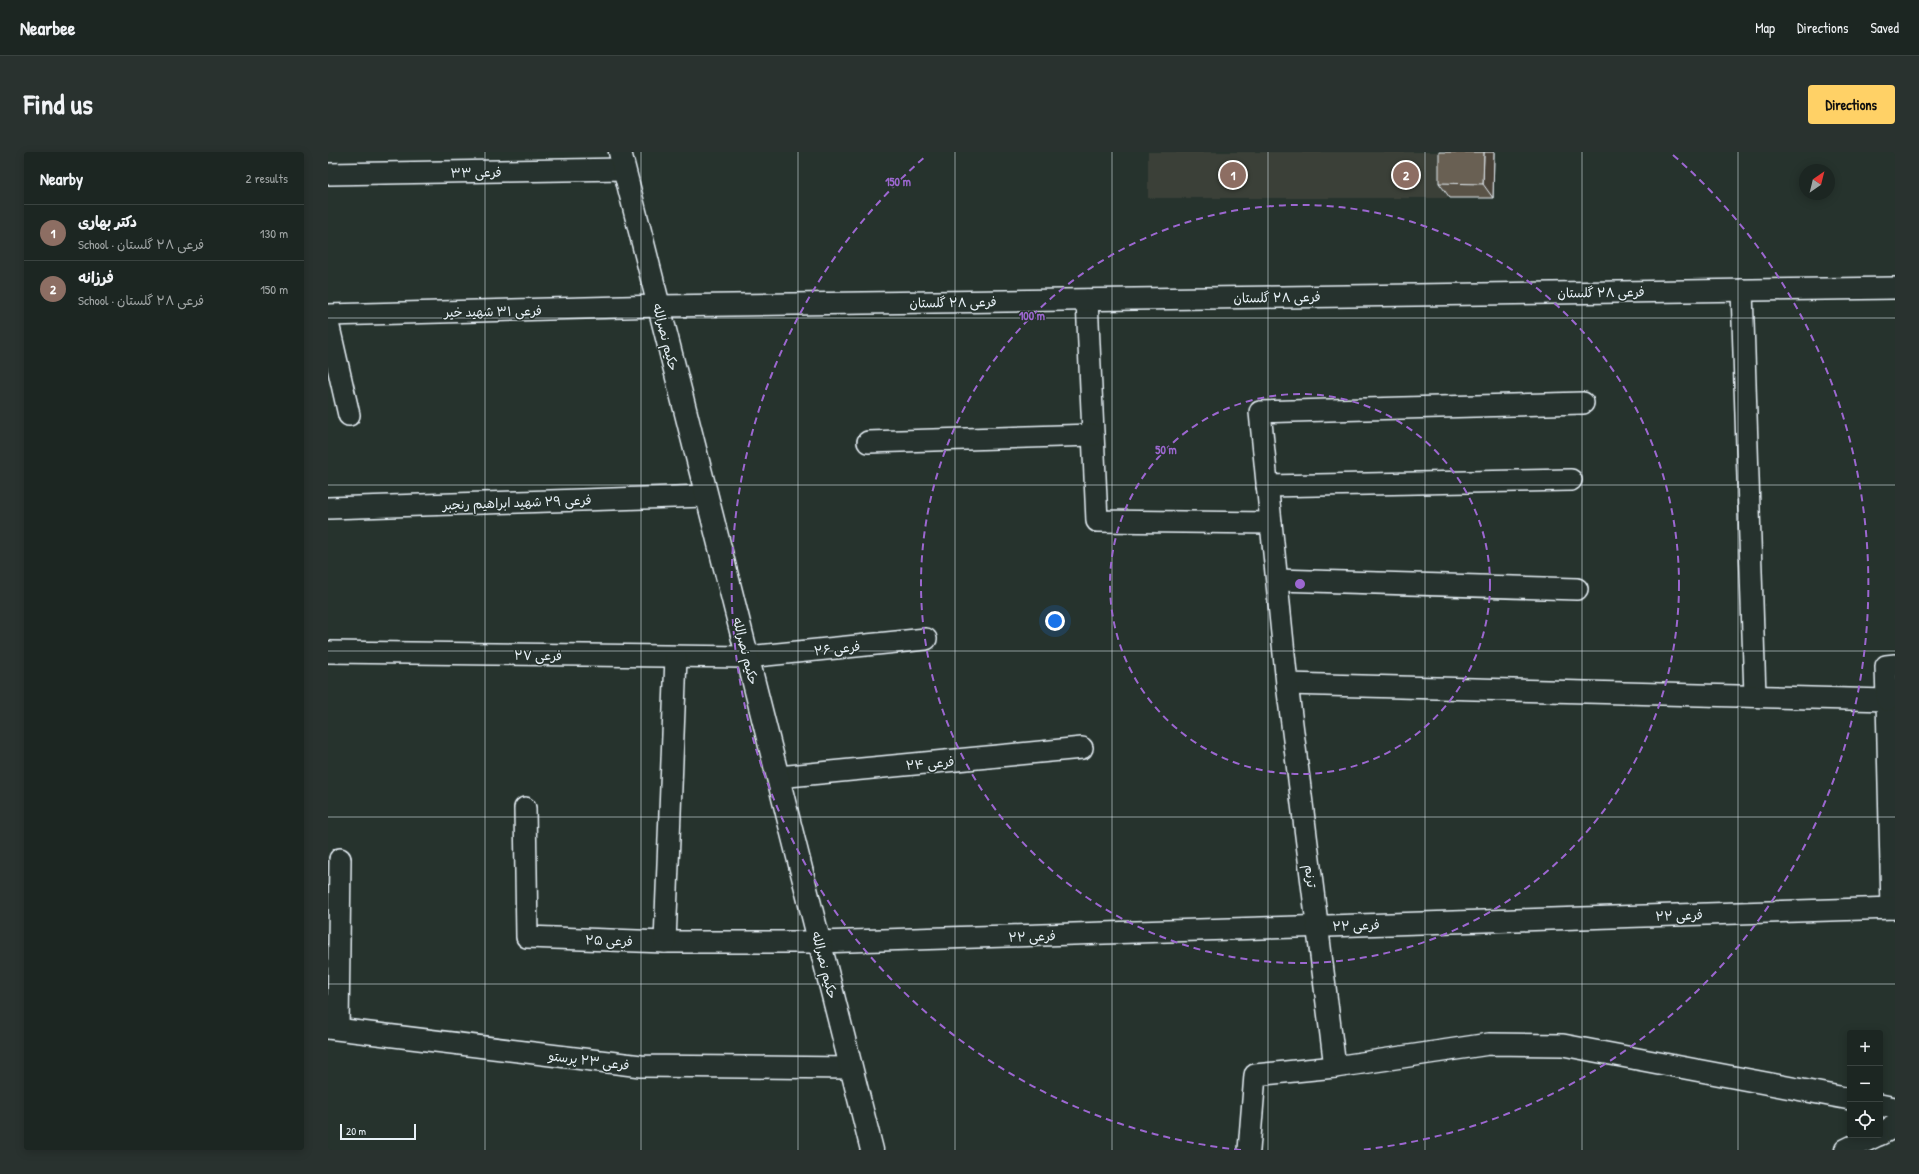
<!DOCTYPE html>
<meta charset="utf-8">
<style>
:root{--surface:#1c2622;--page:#29322f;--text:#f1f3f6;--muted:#a0a5a5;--line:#3a4340;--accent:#ffd166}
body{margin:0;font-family:"Patrick Hand","Playpen Sans Arabic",sans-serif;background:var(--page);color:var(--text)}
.controls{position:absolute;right:12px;bottom:12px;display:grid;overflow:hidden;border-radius:4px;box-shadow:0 2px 10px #0003}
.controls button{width:36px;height:36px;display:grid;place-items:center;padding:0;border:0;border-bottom:1px solid var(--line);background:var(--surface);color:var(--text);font:20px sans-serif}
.compass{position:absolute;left:1471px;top:12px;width:36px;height:36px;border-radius:50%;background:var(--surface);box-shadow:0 2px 10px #0003;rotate:35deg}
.scale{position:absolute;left:12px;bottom:10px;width:76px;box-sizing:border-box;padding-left:4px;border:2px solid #e8f1f8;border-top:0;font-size:11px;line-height:14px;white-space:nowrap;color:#e8f1f8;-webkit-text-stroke:3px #26332d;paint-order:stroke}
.you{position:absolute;left:727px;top:469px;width:14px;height:14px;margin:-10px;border:3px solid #fff;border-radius:50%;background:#1a73e8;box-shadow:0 0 0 6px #1a73e833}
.badge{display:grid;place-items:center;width:26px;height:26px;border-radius:50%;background:var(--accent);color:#fff;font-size:13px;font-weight:700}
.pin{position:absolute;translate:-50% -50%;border:2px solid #fff;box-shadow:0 1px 4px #0006}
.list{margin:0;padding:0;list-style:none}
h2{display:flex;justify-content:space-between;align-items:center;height:52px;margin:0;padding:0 16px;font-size:17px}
h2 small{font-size:13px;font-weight:400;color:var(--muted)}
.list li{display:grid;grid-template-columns:26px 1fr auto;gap:12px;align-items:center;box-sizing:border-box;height:56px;padding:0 16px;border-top:1px solid var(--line)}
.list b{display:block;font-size:15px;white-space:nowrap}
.list p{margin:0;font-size:13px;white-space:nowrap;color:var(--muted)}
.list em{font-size:13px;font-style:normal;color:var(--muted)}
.icon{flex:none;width:22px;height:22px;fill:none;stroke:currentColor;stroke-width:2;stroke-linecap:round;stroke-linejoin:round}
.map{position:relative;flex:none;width:1567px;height:998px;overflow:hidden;border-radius:4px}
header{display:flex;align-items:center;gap:24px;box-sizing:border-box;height:56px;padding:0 20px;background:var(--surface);border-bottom:1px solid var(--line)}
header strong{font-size:19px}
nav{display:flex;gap:22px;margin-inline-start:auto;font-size:14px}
.intro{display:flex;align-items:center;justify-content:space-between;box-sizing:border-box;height:96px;padding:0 24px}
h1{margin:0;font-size:28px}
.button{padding:10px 18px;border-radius:4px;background:var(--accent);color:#111;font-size:14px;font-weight:700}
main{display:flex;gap:24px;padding:0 24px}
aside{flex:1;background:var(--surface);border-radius:4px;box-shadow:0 2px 10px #0003}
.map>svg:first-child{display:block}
</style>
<header>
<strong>Nearbee</strong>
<nav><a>Map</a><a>Directions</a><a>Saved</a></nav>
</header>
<div class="intro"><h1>Find us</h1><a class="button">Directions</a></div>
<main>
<aside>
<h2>Nearby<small>2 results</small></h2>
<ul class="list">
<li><span class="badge" style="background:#8d6e63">1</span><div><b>دکتر بهاری</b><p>School · فرعی ۲۸ گلستان</p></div><em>130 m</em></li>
<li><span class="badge" style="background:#8d6e63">2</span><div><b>فرزانه</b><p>School · فرعی ۲۸ گلستان</p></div><em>150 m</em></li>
</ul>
</aside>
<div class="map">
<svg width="1567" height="998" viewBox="0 0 1567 998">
<rect width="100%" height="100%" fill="#26332d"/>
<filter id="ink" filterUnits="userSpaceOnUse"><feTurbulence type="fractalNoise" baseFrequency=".025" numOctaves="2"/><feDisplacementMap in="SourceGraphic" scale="8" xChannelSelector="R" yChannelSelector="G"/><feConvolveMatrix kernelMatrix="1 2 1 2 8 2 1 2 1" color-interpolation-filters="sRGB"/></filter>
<g filter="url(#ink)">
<polygon fill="#3a4038" points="820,0 1166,0 1165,46 820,46"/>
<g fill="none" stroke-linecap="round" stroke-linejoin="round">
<defs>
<g id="minor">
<polyline points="0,22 296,17"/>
<polyline points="1414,138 1427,544"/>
<polyline points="759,148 769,369 943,371"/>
<polyline points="0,163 331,154 1567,136"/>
<polyline points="0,171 21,263"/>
<polyline points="540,290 765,283"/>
<polyline points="939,334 1243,328"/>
<polyline points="0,356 378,344"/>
<polyline points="949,428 1249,437"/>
<polyline points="0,500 419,505 598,487"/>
<polyline points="959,532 1559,548 1564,756"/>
<polyline points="1559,548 1558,514 1567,513"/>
<polyline points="450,625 754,596"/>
<polyline points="197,656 199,785 337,790 491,790 1567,756"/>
<polyline points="337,790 348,505"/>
<polyline points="0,876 313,914 523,916"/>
<polyline points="10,876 12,707"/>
<polyline points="1007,915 959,532 932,260 1255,251"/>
<polyline points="1552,953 1567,956"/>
<polyline points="921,998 927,923 1007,915 1161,892 1235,893 1522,947"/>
</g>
<g id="secondary">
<polyline points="292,0 544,998"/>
<polyline points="1552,982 1567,974"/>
<polyline points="1518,998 1549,983"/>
</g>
</defs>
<use href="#minor" stroke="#e8f1f8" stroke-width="24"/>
<use href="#secondary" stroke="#e8f1f8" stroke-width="25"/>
<use href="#minor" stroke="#26332d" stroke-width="21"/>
<use href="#secondary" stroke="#26332d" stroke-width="22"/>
</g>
<polygon fill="#5a5347" stroke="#e8f1f8" points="1166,0 1165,46 1122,46 1111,31"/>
<polygon fill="#4a4339" stroke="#e8f1f8" points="1156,0 1166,0 1165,46 1155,32"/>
<polygon fill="#696052" stroke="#e8f1f8" points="1111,0 1156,0 1155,32 1111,31"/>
</g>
<path fill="none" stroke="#e8f1f8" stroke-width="1" stroke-opacity="0.55" d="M157,0V998M313,0V998M470,0V998M627,0V998M784,0V998M940,0V998M1097,0V998M1254,0V998M1410,0V998M0,166H1567M0,333H1567M0,499H1567M0,665H1567M0,832H1567"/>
<g fill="none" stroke="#9c67d0" stroke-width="2" stroke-dasharray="7 5">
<circle cx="972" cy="432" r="190"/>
<circle cx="972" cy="432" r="379"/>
<path d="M913 998A569 569 0 0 1 599 3M1345 3A569 569 0 0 1 1031 998"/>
</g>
<g text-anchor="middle" stroke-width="3" stroke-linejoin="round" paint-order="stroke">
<g font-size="13" fill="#e8f1f8" stroke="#26332d">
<text transform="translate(148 20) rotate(-1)" y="5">فرعی ۳۳</text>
<text transform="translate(1273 140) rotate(-1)" y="5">فرعی ۲۸ گلستان</text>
<text transform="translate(949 145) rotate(-1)" y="5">فرعی ۲۸ گلستان</text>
<text transform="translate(625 150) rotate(-1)" y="5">فرعی ۲۸ گلستان</text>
<text transform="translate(165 159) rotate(-1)" y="5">فرعی ۳۱ شهید خیر</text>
<text transform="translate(338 185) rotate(76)" y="5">حکیم نصرالله</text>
<text transform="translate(189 350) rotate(-2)" y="5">فرعی ۲۹ شهید ابراهیم رنجبر</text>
<text transform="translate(509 496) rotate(-6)" y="5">فرعی ۲۶</text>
<text transform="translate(418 499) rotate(76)" y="5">حکیم نصرالله</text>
<text transform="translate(210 503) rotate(1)" y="5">فرعی ۲۷</text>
<text transform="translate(602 611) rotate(-5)" y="5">فرعی ۲۴</text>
<text transform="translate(983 724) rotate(83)" y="5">ترنم</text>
<text transform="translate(1351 763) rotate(-2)" y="5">فرعی ۲۲</text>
<text transform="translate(1028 773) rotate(-2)" y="5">فرعی ۲۲</text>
<text transform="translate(704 784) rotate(-2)" y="5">فرعی ۲۲</text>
<text transform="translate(281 788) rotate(2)" y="5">فرعی ۲۵</text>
<text transform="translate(497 813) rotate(76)" y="5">حکیم نصرالله</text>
<text transform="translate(261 908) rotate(7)" y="5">فرعی ۲۳ پرستو</text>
</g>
</g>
<circle cx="972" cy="432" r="6" fill="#9c67d0" stroke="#26332d" stroke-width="2"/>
<g font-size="12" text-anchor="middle" font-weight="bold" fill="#9c67d0" stroke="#26332d" stroke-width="3" stroke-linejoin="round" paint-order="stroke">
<text x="570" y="34">150 m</text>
<text x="704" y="168">100 m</text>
<text x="838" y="302">50 m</text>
</g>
</svg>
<div class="controls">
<button>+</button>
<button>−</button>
<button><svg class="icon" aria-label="locate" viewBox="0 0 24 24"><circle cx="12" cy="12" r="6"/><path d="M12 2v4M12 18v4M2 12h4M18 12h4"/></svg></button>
</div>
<svg class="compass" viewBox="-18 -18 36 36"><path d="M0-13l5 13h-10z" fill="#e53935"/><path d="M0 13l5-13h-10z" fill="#a0a5a5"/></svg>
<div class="scale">20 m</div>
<div class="you"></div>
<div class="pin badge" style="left:905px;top:23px;background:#8d6e63">1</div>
<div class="pin badge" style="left:1078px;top:23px;background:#8d6e63">2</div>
</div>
</main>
